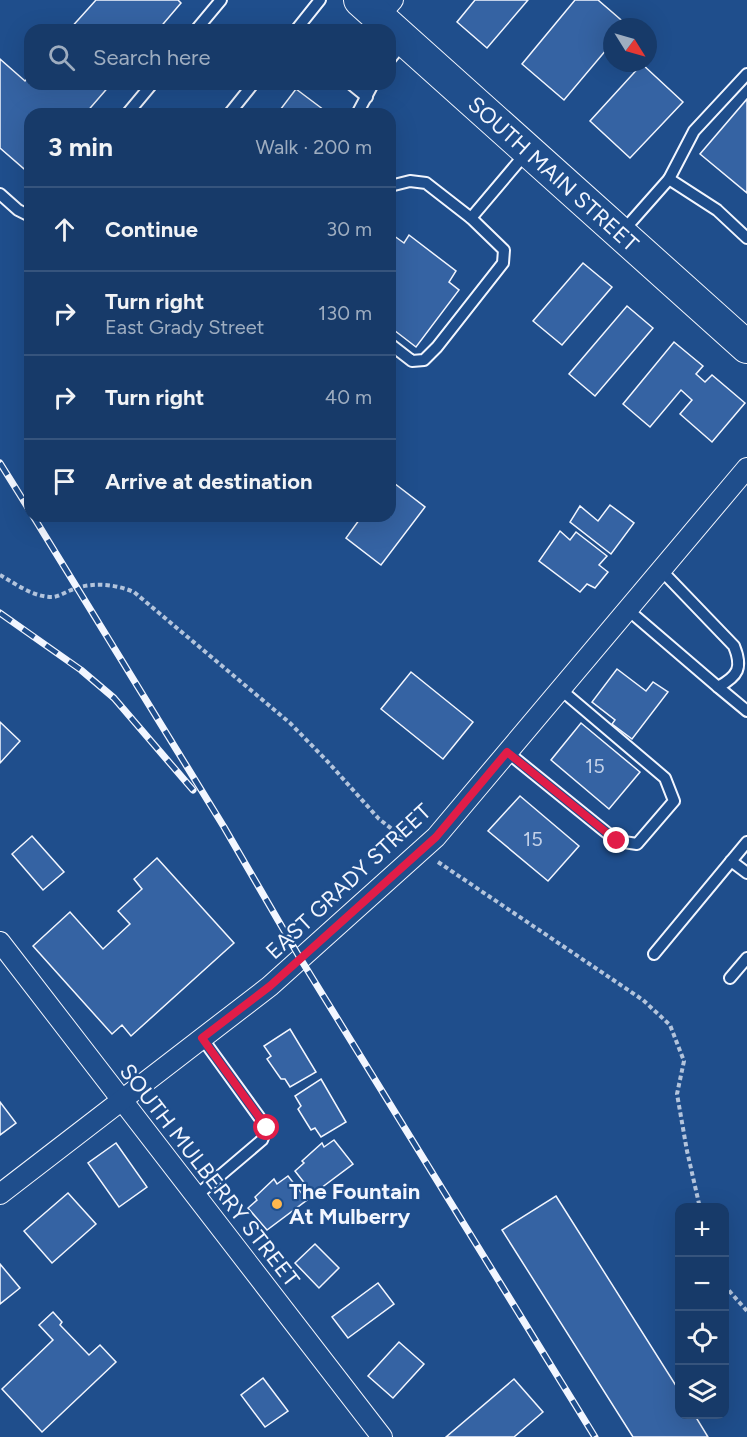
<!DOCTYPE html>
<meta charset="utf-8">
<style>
:root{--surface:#173a69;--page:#244571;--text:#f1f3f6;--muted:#9eadc0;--line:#36547d}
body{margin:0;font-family:Figtree,sans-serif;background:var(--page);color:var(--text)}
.controls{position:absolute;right:18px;bottom:18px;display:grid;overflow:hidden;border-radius:12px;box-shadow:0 6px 24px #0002}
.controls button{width:54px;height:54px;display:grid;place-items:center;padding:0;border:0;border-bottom:2px solid var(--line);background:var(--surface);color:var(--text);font:30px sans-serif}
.compass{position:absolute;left:603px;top:18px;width:54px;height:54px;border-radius:50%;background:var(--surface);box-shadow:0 6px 24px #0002;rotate:127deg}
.stop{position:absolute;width:18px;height:18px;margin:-14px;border:4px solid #e11d48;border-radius:50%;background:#fff}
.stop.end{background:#e11d48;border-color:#fff;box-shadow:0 2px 6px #0008}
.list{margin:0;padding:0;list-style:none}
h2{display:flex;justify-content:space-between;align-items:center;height:78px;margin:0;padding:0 24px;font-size:26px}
h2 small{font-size:20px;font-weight:400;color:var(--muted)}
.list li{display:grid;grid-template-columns:39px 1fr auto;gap:18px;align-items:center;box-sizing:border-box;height:84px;padding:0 24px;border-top:2px solid var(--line)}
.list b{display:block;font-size:22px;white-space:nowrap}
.list p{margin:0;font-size:20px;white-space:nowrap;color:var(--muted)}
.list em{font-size:20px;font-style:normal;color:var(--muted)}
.icon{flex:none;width:33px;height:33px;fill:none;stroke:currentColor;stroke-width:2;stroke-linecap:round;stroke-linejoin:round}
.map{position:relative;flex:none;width:747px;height:1437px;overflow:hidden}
.search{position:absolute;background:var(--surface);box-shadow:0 6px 24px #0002;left:24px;top:24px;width:372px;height:66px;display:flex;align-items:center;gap:15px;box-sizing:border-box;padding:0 21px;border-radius:18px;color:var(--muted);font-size:22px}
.panel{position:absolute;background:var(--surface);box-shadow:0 6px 24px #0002;left:24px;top:108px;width:372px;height:414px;border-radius:18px}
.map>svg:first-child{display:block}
</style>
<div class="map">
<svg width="747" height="1437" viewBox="0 0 747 1437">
<rect width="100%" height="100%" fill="#1f4e8c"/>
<g fill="#3563a3" stroke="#f2f6ff" stroke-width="1.5">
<polygon points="96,0 178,0 181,3 158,30 69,30"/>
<polygon points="475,0 528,0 487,48 457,22"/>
<polygon points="575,0 598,0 627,25 625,27 612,27 612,43 564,100 522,64"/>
<polygon points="0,59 25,81 30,75 30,84 111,84 85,114 30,114 30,174 0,148"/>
<polygon points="642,64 683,102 630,158 590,121"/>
<polygon points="296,89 328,113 327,114 277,114"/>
<polygon points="747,99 747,193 700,154"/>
<polygon points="390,233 404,243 409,235 456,271 449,282 459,290 416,347 390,327"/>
<polygon points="583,263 612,287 562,345 533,321"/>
<polygon points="627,306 653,328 595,396 569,374"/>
<polygon points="674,342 703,366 696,374 705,382 712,375 745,403 712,442 680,414 692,400 681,390 650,427 623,404"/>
<polygon points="390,480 425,507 381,565 346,538 362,516 390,516"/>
<polygon points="610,505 634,523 611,554 570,522 580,506 598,521"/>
<polygon points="560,531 570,540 576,532 607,556 599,565 608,572 595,588 587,584 580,592 539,561"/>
<polygon points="617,669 646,691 653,682 668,692 632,739 612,724 615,720 592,702"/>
<polygon points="411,672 473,722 443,759 381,709"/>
<polygon points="0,722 20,741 0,763"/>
<polygon points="581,723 640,772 609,809 551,760"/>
<polygon points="520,796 579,846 548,881 488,831"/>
<polygon points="32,836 64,872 43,890 12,854"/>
<polygon points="157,858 234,943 131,1036 122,1025 112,1034 33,946 70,912 103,949 130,924 118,911 142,889 134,879"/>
<polygon points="290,1029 316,1072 290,1087 285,1079 281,1079 267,1059 271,1056 264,1046"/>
<polygon points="321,1079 346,1122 321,1137 315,1128 311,1130 298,1109 301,1106 295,1096"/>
<polygon points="0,1102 16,1123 0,1135"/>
<polygon points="334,1140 353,1164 313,1194 295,1171 304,1163 302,1161 322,1143 324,1147"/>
<polygon points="116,1143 147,1187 119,1207 88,1163"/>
<polygon points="288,1176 307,1200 267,1230 248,1208 257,1200 255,1197 274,1179 277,1184"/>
<polygon points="68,1193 96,1224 52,1263 24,1231"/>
<polygon points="556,1196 680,1392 680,1414 694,1414 708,1437 633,1437 502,1230"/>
<polygon points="315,1244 339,1268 319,1288 295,1263"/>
<polygon points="0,1264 20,1288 0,1304"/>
<polygon points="378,1283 394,1304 348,1338 332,1317"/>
<polygon points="53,1312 62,1322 60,1325 89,1355 100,1345 116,1362 42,1432 2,1389 53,1340 39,1325"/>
<polygon points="399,1342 424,1364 393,1398 368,1376"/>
<polygon points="263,1378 288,1411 265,1427 241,1395"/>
<polygon points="514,1379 543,1412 514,1437 446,1437"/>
</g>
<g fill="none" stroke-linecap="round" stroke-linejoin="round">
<defs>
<g id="service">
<polyline points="196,30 221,0"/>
<polyline points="296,30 320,0"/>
<polyline points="390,59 403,43"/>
<polyline points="351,84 367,97"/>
<polyline points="127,114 152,84"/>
<polyline points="229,114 253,84"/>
<polyline points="357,114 373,84"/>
<polyline points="669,179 694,131 747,74"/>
<polyline points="390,186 410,181 426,183 471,218 504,250 503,263 437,347 424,360 412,361 390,344"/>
<polyline points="0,194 18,210 30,216"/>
<polyline points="471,218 526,153"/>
<polyline points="623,231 669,179 717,210 747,238"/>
<path d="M627,609L718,687C738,676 743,668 734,646L661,570"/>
<polyline points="718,687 747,711"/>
<polyline points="507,752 617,841 637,844 674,801 665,778 560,689"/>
<polyline points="731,861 747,873"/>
<polyline points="654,954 747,842"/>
<polyline points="730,978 747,958"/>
<polyline points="196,1196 262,1140 267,1128 202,1038"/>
</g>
<g id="minor">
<polyline points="378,17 393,0"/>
<polyline points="0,942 382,1437"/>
<polyline points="0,1194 270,986 436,837 747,468"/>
</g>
<g id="primary">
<path id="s1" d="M360,0L747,347"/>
</g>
</defs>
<use href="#service" stroke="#f2f6ff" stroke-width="14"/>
<use href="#minor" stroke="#f2f6ff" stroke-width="22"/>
<use href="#primary" stroke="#f2f6ff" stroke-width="34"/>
<g stroke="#b3c4dc" stroke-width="4" stroke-dasharray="4.5 3" stroke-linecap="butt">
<path d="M0,575C16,584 33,597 52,597C59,597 67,591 74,589C93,582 115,584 134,592L290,723L328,762L379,819L405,839"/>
<polyline points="438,862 643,1000 670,1025 684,1061 677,1094 687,1151 700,1208"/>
<polyline points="724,1285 747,1311"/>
</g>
<use href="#service" stroke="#1f4e8c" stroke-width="10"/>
<use href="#minor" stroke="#1f4e8c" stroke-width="20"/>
<use href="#primary" stroke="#1f4e8c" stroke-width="32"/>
<defs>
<g id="rail">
<polyline points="0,463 30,511"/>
<polyline points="33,516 224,827 300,958 595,1437"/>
<polyline points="0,613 81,670 114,698 193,790"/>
</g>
</defs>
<use href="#rail" stroke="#f2f6ff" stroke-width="7"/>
<use href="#rail" stroke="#1f4e8c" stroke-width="4.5" stroke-dasharray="14" stroke-linecap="butt"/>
</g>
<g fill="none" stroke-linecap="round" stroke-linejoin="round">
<polyline stroke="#e11d48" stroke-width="8" points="267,1128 202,1038 270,986 436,837 507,752 617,841"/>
</g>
<circle fill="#ffb74d" stroke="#1f4e8c" stroke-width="2" cx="277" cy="1204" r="6"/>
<g text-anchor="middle" stroke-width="4.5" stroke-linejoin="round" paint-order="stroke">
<g font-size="20" fill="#c3d1e8">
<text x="595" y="773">15</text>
<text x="533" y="846">15</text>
</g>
<g font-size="22" fill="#f2f6ff" stroke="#1f4e8c">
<text dy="8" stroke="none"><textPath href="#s1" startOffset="260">SOUTH MAIN STREET</textPath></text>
<text transform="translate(348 881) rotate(-43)" y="8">EAST GRADY STREET</text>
<text transform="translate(210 1175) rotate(52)" y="8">SOUTH MULBERRY STREET</text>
</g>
<g font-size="22" font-weight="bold" fill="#f2f6ff" stroke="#1f4e8c" text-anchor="start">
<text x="289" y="1199">The Fountain<tspan x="289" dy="25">At Mulberry</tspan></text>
</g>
</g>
</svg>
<div class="controls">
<button>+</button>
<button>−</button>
<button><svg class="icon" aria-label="locate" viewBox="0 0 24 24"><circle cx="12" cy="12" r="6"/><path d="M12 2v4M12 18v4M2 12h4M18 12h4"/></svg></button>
<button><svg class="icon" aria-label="layers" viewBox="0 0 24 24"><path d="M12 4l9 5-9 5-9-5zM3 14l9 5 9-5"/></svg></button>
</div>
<svg class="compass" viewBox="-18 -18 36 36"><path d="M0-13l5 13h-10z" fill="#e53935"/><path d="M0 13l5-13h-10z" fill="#9eadc0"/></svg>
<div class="stop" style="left:267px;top:1128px"></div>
<div class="stop end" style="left:617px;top:841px"></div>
<div class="search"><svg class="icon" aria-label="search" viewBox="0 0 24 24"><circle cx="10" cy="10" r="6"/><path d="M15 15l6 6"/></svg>Search here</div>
<section class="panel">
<h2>3 min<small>Walk · 200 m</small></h2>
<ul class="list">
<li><svg class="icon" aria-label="ahead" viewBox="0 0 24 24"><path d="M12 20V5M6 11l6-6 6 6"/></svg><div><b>Continue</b></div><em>30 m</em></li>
<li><svg class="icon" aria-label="right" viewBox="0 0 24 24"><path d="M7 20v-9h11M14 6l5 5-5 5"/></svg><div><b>Turn right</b><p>East Grady Street</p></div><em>130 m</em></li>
<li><svg class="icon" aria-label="right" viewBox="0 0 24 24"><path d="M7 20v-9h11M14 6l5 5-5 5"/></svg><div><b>Turn right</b></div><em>40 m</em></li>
<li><svg class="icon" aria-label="arrive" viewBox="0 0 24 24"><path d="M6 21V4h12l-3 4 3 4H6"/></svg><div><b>Arrive at destination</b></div></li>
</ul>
</section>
</div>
